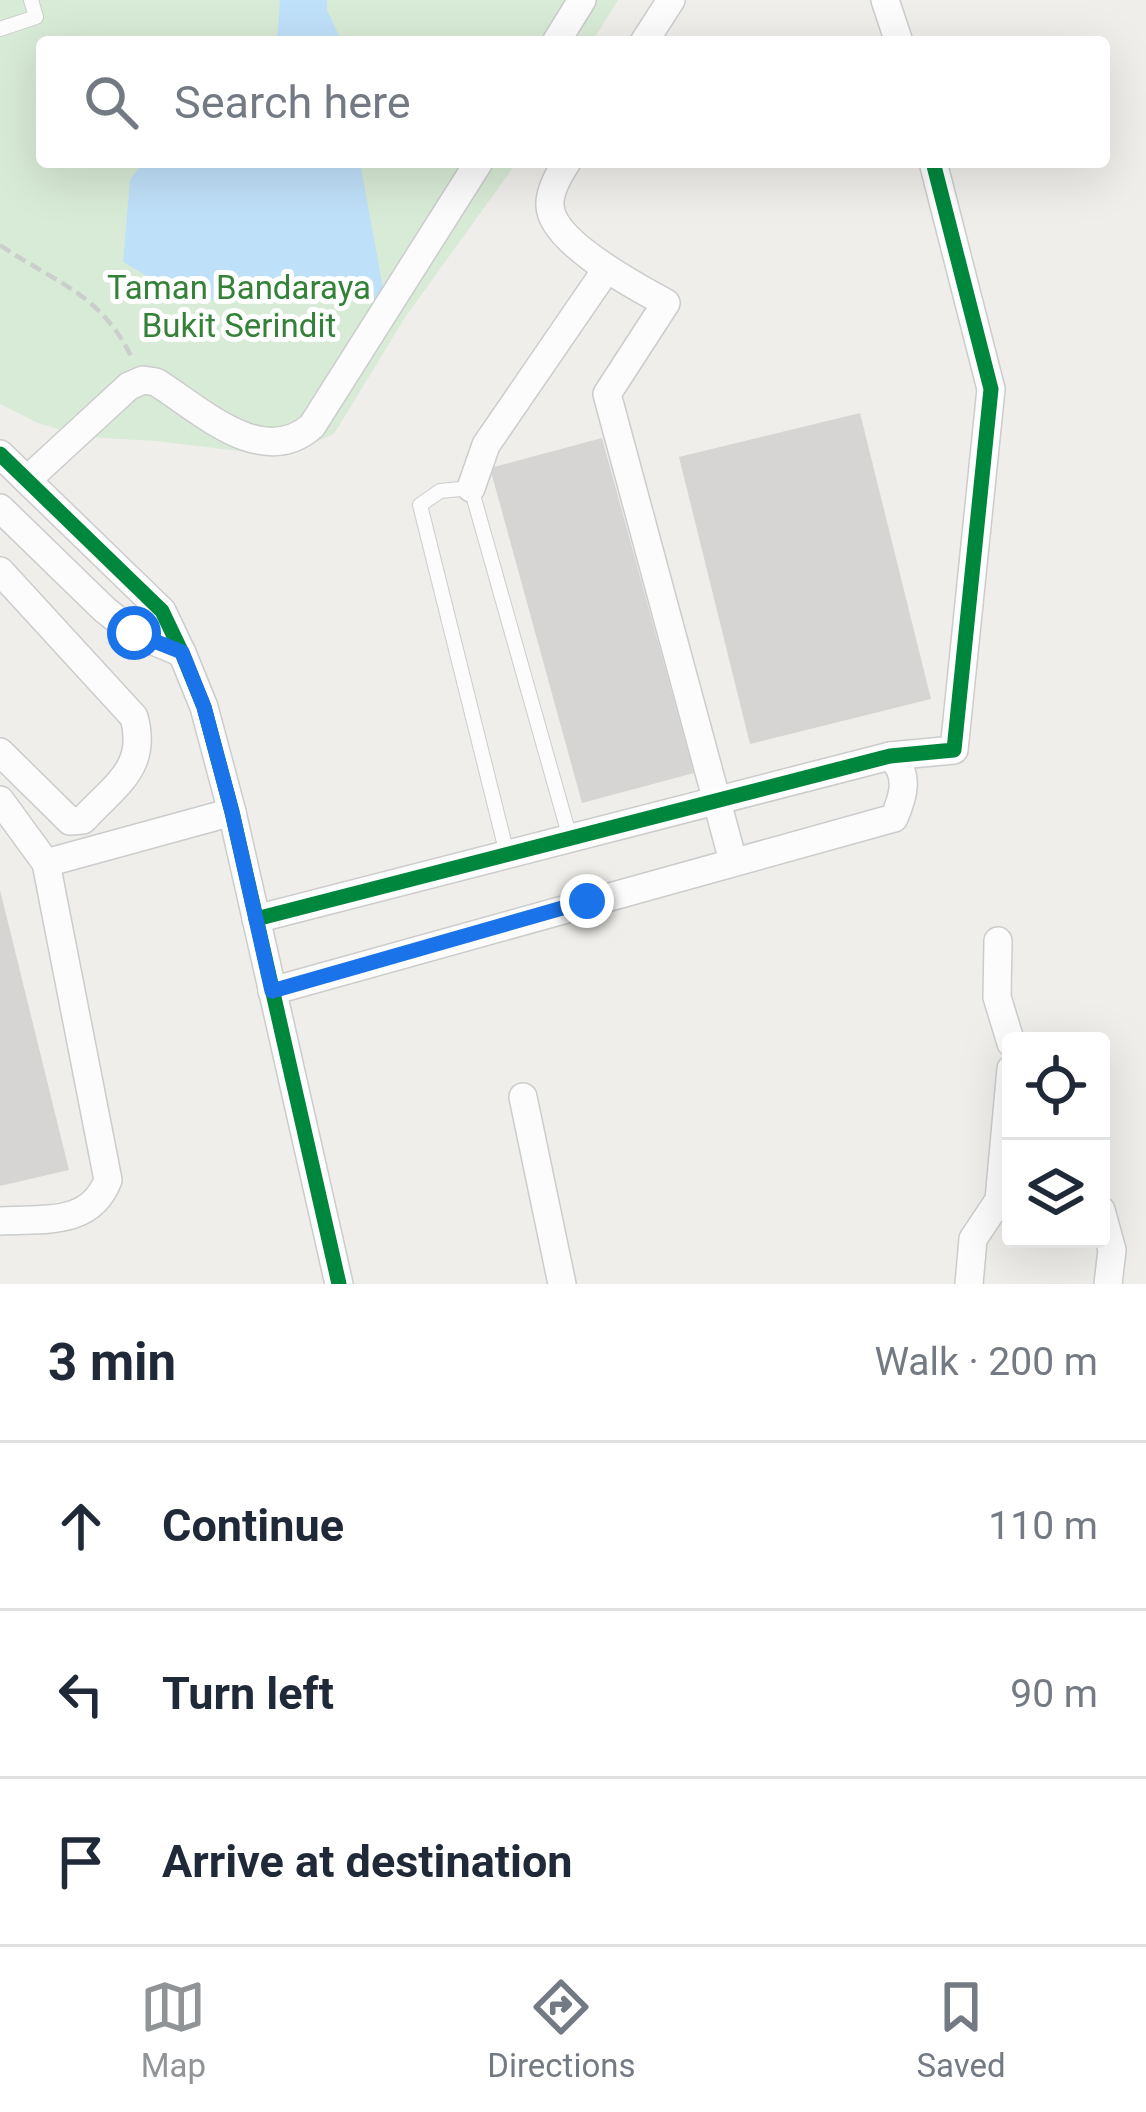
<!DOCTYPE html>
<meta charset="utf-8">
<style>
:root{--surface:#fff;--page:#f2f2f3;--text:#1f2937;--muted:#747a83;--line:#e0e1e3;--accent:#919496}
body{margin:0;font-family:Roboto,sans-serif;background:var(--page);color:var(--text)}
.controls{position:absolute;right:36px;bottom:36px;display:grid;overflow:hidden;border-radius:12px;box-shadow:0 12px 48px #0002}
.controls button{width:108px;height:108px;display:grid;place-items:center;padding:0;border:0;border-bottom:3px solid var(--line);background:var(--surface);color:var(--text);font:60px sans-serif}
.stop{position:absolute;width:36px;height:36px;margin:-27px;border:9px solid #1a73e8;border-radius:50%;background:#fff}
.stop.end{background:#1a73e8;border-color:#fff;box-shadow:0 3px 12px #0008}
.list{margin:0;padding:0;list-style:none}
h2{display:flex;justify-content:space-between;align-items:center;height:156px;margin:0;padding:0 48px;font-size:51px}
h2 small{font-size:39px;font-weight:400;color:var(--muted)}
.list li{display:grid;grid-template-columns:78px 1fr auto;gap:36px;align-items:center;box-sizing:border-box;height:168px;padding:0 48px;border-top:3px solid var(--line)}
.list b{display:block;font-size:45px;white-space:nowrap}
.list em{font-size:39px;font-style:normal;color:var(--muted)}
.icon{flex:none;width:66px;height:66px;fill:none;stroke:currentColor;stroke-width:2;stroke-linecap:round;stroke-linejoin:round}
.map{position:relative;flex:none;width:1146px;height:1284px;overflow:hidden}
.search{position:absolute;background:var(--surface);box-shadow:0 12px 48px #0002;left:36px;right:36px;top:36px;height:132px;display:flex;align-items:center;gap:30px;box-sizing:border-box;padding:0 42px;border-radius:12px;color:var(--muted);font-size:45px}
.sheet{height:660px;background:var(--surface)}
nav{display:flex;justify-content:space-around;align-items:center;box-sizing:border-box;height:168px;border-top:3px solid var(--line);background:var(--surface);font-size:33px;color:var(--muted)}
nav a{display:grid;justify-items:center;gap:6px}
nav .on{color:var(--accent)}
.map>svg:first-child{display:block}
</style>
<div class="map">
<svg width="1146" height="1284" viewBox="0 0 1146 1284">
<rect width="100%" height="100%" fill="#efeeea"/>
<polygon fill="#d8ebd6" points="0,0 618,0 592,42 42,42 42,162 517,162 404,319 334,434 290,453 255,453 156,441 84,437 38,423 0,404"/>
<g fill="#bfe0f9">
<polygon points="280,0 327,0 327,10 342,42 277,42"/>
<polygon points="143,162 360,162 385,299 189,300 123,262 130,180"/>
</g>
<g fill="#d6d5d3">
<polygon points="860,413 931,699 750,744 679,457"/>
<polygon points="602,438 694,773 582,803 490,468"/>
<polygon points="0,890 69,1170 0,1186"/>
</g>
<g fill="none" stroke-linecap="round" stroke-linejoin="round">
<defs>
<g id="service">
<polyline points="0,29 36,17 31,0"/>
<polyline points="507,854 420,505 440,491 471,488 570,838"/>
</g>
<g id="minor">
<polyline points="885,0 899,42"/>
<polyline points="556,42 582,0"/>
<polyline points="644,42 671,0"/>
<path d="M567,162C559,174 549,191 550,206C552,243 637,287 666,303L607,394L733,861"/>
<polyline points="0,454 162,611 182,653 204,707 232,812 339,1284"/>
<path d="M27,480L129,386L143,380L156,382C201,410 262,470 312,426L479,162"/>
<polyline points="471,488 486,445 606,270"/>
<polyline points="0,508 105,610 134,633 182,653"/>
<path d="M0,571L134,717C148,768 115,785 83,820L70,821L0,752"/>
<path d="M0,800L46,863L108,1180C90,1227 43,1218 0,1221"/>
<polyline points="46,863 232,812"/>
<polyline points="256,919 890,756 954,750 991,389 933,162"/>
<polyline points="998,941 997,997 1011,1043"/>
<path d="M272,991L894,818C904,795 910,774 890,756"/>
<polyline points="523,1097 562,1284"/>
<polyline points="1101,1210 1112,1250 1108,1284"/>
<polyline points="969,1284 973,1239 999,1200 1011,1069"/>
</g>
</defs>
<use href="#service" stroke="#cbcccc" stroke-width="16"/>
<use href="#minor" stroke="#cbcccc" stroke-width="30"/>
<path stroke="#cacfcc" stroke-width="4.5" stroke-dasharray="12 6" stroke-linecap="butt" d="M0,245C57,284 101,293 133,360"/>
<use href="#service" stroke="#fdfcfc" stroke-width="14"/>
<use href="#minor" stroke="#fdfcfc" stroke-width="27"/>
<defs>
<g id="cycleway">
<polyline points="0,454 162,611 182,653 204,707 232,812 339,1284"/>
<polyline points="256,919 890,756 954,750 991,389 933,162"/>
</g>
</defs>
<use href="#cycleway" stroke="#fff" stroke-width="22"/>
<use href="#cycleway" stroke="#00873e" stroke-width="15"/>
</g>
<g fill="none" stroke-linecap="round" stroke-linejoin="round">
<polyline stroke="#1a73e8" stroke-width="15" points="134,633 182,652 204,707 232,812 272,991 587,901"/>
</g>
<g text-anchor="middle" stroke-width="10" stroke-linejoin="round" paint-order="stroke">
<g font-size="33" fill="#348238" stroke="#fff">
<text x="239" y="299">Taman Bandaraya<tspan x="239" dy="38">Bukit Serindit</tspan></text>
</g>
</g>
</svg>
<div class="controls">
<button><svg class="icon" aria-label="locate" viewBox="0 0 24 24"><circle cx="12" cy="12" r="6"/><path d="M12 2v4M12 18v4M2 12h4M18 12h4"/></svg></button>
<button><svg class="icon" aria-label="layers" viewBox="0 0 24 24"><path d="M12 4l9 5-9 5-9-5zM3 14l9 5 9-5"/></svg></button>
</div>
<div class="stop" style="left:134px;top:633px"></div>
<div class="stop end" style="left:587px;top:901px"></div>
<div class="search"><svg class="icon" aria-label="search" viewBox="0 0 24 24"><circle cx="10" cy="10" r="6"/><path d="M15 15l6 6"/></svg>Search here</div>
</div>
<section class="sheet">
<h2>3 min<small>Walk · 200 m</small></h2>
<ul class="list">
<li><svg class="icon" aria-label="ahead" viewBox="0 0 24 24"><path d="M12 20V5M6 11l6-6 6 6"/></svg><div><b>Continue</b></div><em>110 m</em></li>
<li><svg class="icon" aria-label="left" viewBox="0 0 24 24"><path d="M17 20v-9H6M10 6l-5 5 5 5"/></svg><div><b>Turn left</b></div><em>90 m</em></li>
<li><svg class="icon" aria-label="arrive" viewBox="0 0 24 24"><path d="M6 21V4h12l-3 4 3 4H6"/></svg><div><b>Arrive at destination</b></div></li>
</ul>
</section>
<nav>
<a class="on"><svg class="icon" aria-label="map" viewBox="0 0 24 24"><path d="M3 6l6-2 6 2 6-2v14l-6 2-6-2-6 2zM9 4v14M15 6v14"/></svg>Map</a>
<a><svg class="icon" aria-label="directions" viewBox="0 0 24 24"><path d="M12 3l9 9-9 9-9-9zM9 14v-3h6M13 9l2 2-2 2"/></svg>Directions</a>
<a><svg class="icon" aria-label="saved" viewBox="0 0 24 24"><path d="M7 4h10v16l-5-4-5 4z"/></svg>Saved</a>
</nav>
